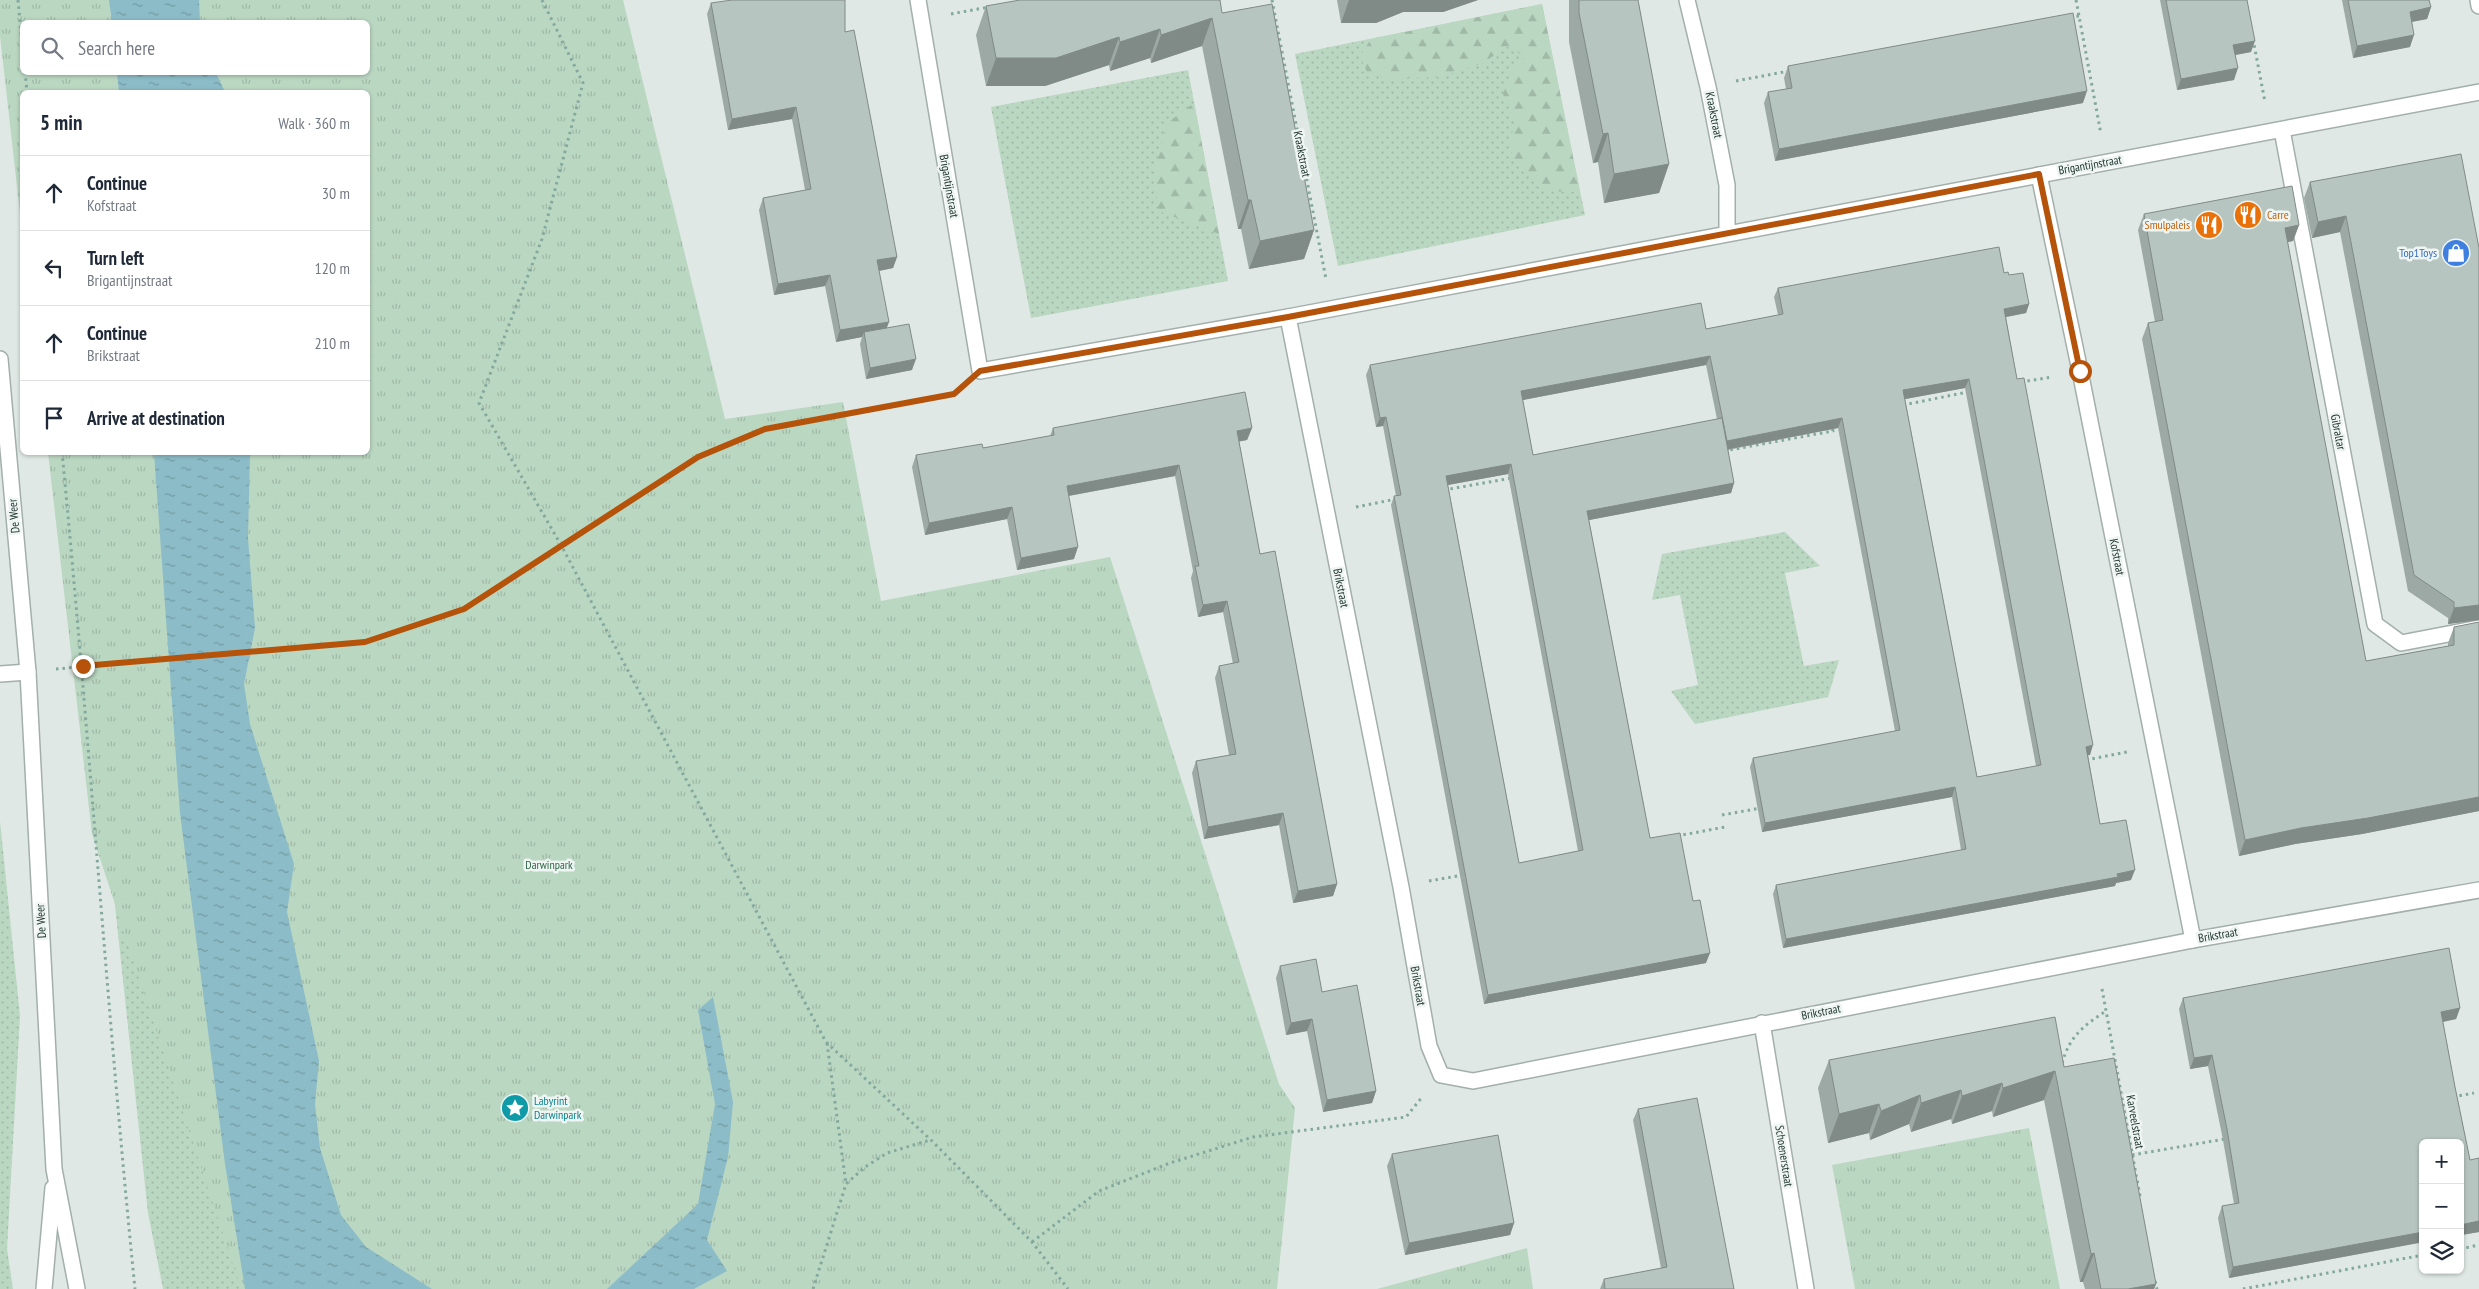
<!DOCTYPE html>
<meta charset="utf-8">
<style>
:root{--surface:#fff;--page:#f2f2f3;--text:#1f2937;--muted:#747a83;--line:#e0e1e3}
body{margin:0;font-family:"PT Sans Narrow",sans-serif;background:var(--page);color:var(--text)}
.controls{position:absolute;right:15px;bottom:15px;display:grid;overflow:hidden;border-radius:8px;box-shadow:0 1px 4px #0004}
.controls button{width:45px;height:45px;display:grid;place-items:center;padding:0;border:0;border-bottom:1px solid var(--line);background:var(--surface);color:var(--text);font:25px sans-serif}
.stop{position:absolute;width:15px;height:15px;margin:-11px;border:4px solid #b45309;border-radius:50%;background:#fff}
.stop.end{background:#b45309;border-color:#fff;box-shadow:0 1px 5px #0008}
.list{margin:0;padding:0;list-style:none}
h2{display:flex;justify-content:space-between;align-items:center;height:65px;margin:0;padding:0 20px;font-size:21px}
h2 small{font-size:16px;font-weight:400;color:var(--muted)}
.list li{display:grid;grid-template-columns:32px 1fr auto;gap:15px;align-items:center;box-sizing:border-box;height:75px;padding:0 20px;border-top:1px solid var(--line)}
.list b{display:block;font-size:19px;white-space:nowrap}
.list p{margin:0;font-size:16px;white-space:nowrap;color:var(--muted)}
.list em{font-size:16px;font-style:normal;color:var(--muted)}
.icon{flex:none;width:28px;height:28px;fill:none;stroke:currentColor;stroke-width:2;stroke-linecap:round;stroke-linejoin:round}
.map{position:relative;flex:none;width:2479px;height:1289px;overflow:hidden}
.search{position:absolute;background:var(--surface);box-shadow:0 1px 4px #0004;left:20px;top:20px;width:350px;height:55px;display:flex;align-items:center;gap:12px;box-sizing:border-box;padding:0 18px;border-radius:8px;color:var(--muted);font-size:19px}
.panel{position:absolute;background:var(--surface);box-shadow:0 1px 4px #0004;left:20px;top:90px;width:350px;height:365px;border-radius:8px}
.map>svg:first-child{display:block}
</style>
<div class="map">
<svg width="2479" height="1289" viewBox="0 0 2479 1289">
<defs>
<pattern id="grass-dots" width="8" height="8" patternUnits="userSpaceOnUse" patternTransform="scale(1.25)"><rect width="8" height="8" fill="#bad7c2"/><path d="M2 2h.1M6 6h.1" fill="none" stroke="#a0b9a7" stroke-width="1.8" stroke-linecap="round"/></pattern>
<pattern id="forest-firs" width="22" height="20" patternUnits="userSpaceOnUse" patternTransform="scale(1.25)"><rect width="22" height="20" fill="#bad7c2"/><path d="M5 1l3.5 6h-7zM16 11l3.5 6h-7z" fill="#a0b9a7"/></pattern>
<pattern id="park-tufts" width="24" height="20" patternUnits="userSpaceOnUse" patternTransform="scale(1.25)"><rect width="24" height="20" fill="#bad7c2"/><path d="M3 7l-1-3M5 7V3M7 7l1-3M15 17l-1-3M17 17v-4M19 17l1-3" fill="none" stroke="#a0b9a7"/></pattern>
<pattern id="water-ripples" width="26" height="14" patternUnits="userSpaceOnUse" patternTransform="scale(1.25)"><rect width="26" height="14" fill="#8cbcc7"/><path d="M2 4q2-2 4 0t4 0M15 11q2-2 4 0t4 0" fill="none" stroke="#729aa2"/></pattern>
</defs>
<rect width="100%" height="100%" fill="#dfe8e4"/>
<g fill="url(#grass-dots)">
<polygon points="1542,4 1585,215 1338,266 1295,54"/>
<polygon points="1188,70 1228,281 1031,318 991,107"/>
<polygon points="1785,532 1820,566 1785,573 1804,666 1839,660 1828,697 1695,724 1671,691 1698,685 1680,595 1652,600 1662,554"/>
<polygon points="0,821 20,1016 7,1249 13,1289 0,1289"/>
<polygon points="110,859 245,1289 163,1289 148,1213"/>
</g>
<g fill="url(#forest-firs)">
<polygon points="1542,4 1580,192 1543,191 1514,161 1509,140 1516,124 1503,94 1510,74 1524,56 1506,46 1484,63 1440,77 1387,79 1367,72 1360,56 1371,39"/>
<polygon points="1194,103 1219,234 1159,211 1154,175 1167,123"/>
</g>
<g fill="url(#park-tufts)" fill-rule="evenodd">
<path d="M0,0H623L725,419L843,402L881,601L1110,557L1279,1084L1295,1108L1277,1289H241L92,834L48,453L368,452V92H22V231L0,36ZM22,22H368V72H22Z"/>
<polygon points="2029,1128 2060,1289 1855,1289 1832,1165"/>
<polygon points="1527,1248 1533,1289 1377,1289"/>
</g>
<g fill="url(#water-ripples)">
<polygon points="109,0 199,0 200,22 112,22"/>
<polygon points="117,73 216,73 225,92 119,92"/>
<polygon points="154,453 250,453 248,538 255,628 244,684 250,724 294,864 287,912 319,1061 315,1104 320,1148 341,1215 366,1247 432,1289 245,1289 225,1164 180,813"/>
<polygon points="713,997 733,1102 728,1157 707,1240 727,1271 694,1289 607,1289 698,1204 715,1104 698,1010"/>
</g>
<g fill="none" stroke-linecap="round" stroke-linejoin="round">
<defs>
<g id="minor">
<polyline points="918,0 980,371 1288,317 2479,92"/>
<polyline points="1687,0 1708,87 1727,185 1727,233"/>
<polyline points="2478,0 2479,6"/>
<polyline points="2282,130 2375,624 2401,643 2479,628"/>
<polyline points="2039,175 2080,371 2193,940"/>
<polyline points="1288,317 1401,887 1429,1046 1441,1075 1473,1081 2193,940 2479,890"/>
<polyline points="0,674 28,672"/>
<polyline points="1762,1023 1806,1289"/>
</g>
<g id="tertiary">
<polyline points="0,359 28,672 54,1169 77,1289"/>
<polyline points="44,1289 53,1188"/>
</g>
</defs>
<use href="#minor" stroke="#a3afab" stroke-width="18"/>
<use href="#tertiary" stroke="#a3afab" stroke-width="18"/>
<g stroke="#83a89d" stroke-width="3" stroke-dasharray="2.5 4" stroke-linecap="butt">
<polyline points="18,0 22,44"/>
<polyline points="542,0 583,83 542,239 479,403 561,545 826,1042 931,1140 1032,1242 1068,1289"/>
<polyline points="1272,0 1326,279"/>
<polyline points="2076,0 2101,134"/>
<polyline points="951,14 989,7"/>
<polyline points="2070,17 2079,16"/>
<polyline points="2253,39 2265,102"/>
<polyline points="25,72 27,92"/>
<polyline points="1736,81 1789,71"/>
<polyline points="2021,382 2052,377"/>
<polyline points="1903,405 1968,392"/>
<polyline points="1724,451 1833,431 1832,426"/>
<path d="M62,452C89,731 107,1011 135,1289"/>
<polyline points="1444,490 1512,478"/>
<polyline points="1356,507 1396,499"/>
<polyline points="56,669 365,641 463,609 698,457 765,429 954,393 958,390"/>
<polyline points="2086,760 2127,752"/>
<polyline points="1722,815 1761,808"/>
<polyline points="1677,836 1725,827"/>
<polyline points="1429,881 1463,875"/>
<polyline points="2102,989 2140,1196"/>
<polyline points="827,1043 846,1184"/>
<path d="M2062,1063C2070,1036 2083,1026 2106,1011"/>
<polyline points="2453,1097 2474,1093"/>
<polyline points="2132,1155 2225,1139"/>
<polyline points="1032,1242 1099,1191 1170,1163 1253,1137 1406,1117 1423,1096"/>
<polyline points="2460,1249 2479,1245"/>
<polyline points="2155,1281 2157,1289"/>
<polyline points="813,1289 846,1184 865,1167 887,1153 930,1140"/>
<polyline points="2243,1289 2423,1255"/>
</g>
<use href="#minor" stroke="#fff" stroke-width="15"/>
<use href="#tertiary" stroke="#fff" stroke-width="15"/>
</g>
<g fill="#9da9a5" fill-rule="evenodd">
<polygon points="1337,0 1478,0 1443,12 1403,12 1376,23 1341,23"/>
<polygon points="1569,0 1638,0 1669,164 1659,193 1604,203 1598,162 1593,163 1569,42"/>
<polygon points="2160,0 2247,0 2251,52 2236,55 2234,80 2177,90"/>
<polygon points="2342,0 2429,0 2431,7 2427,19 2412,22 2410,47 2353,58"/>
<polygon points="711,3 845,32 897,257 893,268 879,271 887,328 912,370 866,379 860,344 862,337 836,342 825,286 774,295 759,210 763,198 805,190 792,119 728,130 707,14"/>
<polygon points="986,6 1222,13 1314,230 1304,259 1249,269 1241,229 1238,229 1202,46 1151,63 1150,58 1110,71 1109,65 1045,86 986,86 976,35"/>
<polygon points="1788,66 2083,103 1775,161 1764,103 1768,92 1786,89 1784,78"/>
<polygon points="2310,182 2479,248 2479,620 2448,624 2448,618 2408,591 2340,232 2312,238 2304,198"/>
<polygon points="2144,214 2299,225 2293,241 2287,242 2366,661 2448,646 2448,643 2454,627 2479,622 2479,811 2362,834 2295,844 2239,856 2142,339 2148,323 2155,322 2138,230"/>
<path d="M2004,273L2009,275L2029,304L2026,313L2006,317L2017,379L2090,755H2088L2100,824L2131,880L2116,883L2115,886L1783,948L1773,894L1776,885L1961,850L1952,797L1762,832L1750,767L1753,758L1895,731L1838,428L1728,450L1734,483L1731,493L1589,520L1650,838L1693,901L1706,963L1484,1004L1391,505L1394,496H1396L1383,426L1376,427L1366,375L1370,365L1706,329L1778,315L1774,297L1778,288ZM1706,365L1717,419L1533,455L1523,400ZM1965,388L2036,766L1977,777L1905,399ZM1508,474L1578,851L1519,863L1448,485Z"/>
<polygon points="1053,428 1252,428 1247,440 1239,441 1260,554 1337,884 1333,896 1293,903 1279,825 1204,839 1192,773 1196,761 1229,755 1215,678 1219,666 1233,664 1223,612 1198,617 1191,578 1193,571 1175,476 1069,496 1074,559 1017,570 1007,519 925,535 912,467 916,455 983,448 1050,436"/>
<polygon points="1280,966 1322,992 1376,1091 1372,1103 1323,1112 1307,1031 1286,1035 1276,978"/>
<polygon points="2183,998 2460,1008 2456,1019 2443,1022 2455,1087 2470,1160 2479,1158 2479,1232 2229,1278 2218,1218 2222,1206 2234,1204 2223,1140 2208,1066 2190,1069 2179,1009"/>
<polygon points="1829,1060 2064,1067 2156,1284 2154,1289 2085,1289 2083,1282 2080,1282 2044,1100 1993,1117 1992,1111 1952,1124 1951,1119 1911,1132 1909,1124 1870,1140 1869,1133 1828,1143 1818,1088"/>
<polygon points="1638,1109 1734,1289 1600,1289 1604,1279 1661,1268 1633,1120"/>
<polygon points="1392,1154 1514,1223 1510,1235 1405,1255 1387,1166"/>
</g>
<g fill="#808a86">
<polygon points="1349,0 1478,0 1443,12 1403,12 1376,23 1341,23"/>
<polygon points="2431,7 2427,19 2405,23 2410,12"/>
<polygon points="1212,18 1202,46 1151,63 1161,35"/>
<polygon points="1160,29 1150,58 1110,71 1120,42"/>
<polygon points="2414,35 2410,47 2353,58 2357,46"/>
<polygon points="1119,37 1109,65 1045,86 986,86 996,58"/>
<polygon points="2255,41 2251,52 2229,56 2233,45"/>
<polygon points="2238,68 2234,80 2177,90 2181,79"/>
<polygon points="2087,91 2083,103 1775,161 1779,149"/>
<polygon points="796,107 792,119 728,130 732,119"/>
<polygon points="1608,133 1598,162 1593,163 1603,134"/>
<polygon points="1669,164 1659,193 1604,203 1614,174"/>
<polygon points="1248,200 1251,200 1241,229 1238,229"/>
<polygon points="2346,216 2340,232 2312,238 2318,222"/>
<polygon points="2299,225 2293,241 2279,244 2285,228"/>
<polygon points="1314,230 1304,259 1249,269 1260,241"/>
<polygon points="897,257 893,268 873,272 877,260"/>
<polygon points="830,275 825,286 774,295 778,284"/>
<polygon points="2029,304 2026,313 2001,318 2004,309"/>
<polygon points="889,322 885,333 864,332 862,337 836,342 840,330"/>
<polygon points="1710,356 1706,365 1518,401 1521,391"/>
<polygon points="916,359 912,370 866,379 870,368"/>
<polygon points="1969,379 1965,388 1900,400 1903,390"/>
<polygon points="1386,417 1383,426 1376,427 1380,418"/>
<polygon points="1842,418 1838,428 1724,450 1727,441"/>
<polygon points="1252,428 1247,440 1232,443 1237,431"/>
<polygon points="1511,464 1508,474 1442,486 1446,476"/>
<polygon points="1179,465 1175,476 1062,497 1067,486"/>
<polygon points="1734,483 1731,493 1584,521 1587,511"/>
<polygon points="1012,507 1007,519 925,535 929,523"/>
<polygon points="1078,547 1074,559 1017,570 1021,558"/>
<polygon points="1227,601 1223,612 1198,617 1203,605"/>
<polygon points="2479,605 2479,620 2448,624 2454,608"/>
<polygon points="2093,745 2090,755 2083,756 2086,747"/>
<polygon points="1955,787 1952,797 1762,832 1765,823"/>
<polygon points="2479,797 2479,811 2362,834 2295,844 2239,856 2245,840 2301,828"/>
<polygon points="1283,813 1279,825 1204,839 1208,827"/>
<polygon points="2135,870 2131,880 2116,883 2115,886 1783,948 1786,939"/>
<polygon points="1337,884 1333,896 1293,903 1298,891"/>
<polygon points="1710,953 1706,963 1484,1004 1488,995"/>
<polygon points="2460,1008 2456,1019 2437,1023 2441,1012"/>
<polygon points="1312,1019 1307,1031 1286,1035 1291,1023"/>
<polygon points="2212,1055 2208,1066 2190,1069 2194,1058"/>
<polygon points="2055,1071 2044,1100 1993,1117 2003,1088"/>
<polygon points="2002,1083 1992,1111 1952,1124 1962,1096"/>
<polygon points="1961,1090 1951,1119 1911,1132 1921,1103"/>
<polygon points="1376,1091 1372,1103 1323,1112 1327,1100"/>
<polygon points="1920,1095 1909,1124 1870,1140 1881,1111"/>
<polygon points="1879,1104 1869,1133 1828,1143 1839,1114"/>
<polygon points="2479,1221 2479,1232 2460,1235 2460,1225"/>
<polygon points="1514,1223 1510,1235 1405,1255 1409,1243"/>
<polygon points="2423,1232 2423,1242 2229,1278 2233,1267"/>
<polygon points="2094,1253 2083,1282 2080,1282 2091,1254"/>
<polygon points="2156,1284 2154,1289 2128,1289"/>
</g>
<g fill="#b7c5c0" stroke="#808a86" fill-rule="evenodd">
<polygon points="732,0 845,0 845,32 854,30 897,257 877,260 889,322 840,330 830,275 778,284 763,198 811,189 796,107 732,119 711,3"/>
<polygon points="1020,0 1220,0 1222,13 1272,4 1314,230 1260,241 1251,200 1248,200 1212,18 1161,35 1160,29 1120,42 1119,37 1056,58 996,58 986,6"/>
<polygon points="1579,0 1638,0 1669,164 1614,174 1608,133 1603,134 1579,13"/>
<polygon points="2166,0 2247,0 2255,41 2233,45 2238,68 2181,79"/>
<polygon points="2348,0 2429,0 2431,7 2410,12 2414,35 2357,46"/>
<polygon points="2073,13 2087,91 1779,149 1768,92 1792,88 1788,66"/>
<polygon points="2461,154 2479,248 2479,605 2454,608 2454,602 2414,575 2346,216 2318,222 2310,182"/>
<polygon points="2292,186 2299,225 2285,228 2366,661 2454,645 2454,627 2479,622 2479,797 2368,818 2301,828 2245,840 2148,323 2163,320 2144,214"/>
<path d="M1999,247L2004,273L2008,272L2009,275L2023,273L2029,304L2004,309L2017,379L2024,378L2086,709L2093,745L2086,747L2100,824L2126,820L2135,870L2117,874L2118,877L1786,939L1776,885L1966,849L1955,787L1765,823L1753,758L1900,730L1842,418L1727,441L1710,356L1521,391L1533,455L1722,418L1734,483L1587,511L1650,838L1680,833L1693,901L1700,900L1710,953L1488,995L1394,496L1401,495L1386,417L1380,418L1370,365L1701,303L1706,329L1783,314L1778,288ZM1969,379L2041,765L1977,777L1903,390ZM1511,464L1583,850L1519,863L1446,476Z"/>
<polygon points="909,324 916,359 870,368 864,332"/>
<polygon points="1245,392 1252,428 1237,431 1260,554 1275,551 1337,884 1298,891 1283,813 1208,827 1196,761 1236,754 1219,666 1239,662 1227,601 1203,605 1195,566 1199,566 1179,465 1067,486 1078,547 1021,558 1012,507 929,523 916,455 982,444 983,448 1054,435 1053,428"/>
<polygon points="2449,948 2460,1008 2441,1012 2455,1087 2470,1160 2479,1158 2479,1221 2460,1225 2460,1143 2423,1143 2423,1232 2233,1267 2222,1206 2239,1203 2227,1129 2212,1055 2194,1058 2183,998"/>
<polygon points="1316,959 1322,992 1357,985 1376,1091 1327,1100 1312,1019 1291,1023 1280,966"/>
<polygon points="2055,1017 2064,1067 2114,1058 2156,1284 2128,1289 2101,1289 2094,1253 2091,1254 2055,1071 2003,1088 2002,1083 1962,1096 1961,1090 1921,1103 1920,1095 1881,1111 1879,1104 1839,1114 1829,1060"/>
<polygon points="1697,1098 1734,1289 1605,1289 1604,1279 1667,1267 1638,1109"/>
<polygon points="1498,1135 1514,1223 1409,1243 1392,1154"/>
</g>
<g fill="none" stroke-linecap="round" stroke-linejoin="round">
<polyline stroke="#b45309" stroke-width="6" points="83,666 365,642 464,609 698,457 765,429 954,394 980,371 1288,317 2039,174 2080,371"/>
</g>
<defs>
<symbol id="restaurant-disc" viewBox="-11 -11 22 22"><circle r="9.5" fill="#e8710a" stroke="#eef5f2"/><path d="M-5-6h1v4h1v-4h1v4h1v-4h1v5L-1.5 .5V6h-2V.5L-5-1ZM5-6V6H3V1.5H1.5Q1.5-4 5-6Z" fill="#fff"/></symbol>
<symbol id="shop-disc" viewBox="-11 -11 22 22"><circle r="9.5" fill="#3f7fe0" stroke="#eef5f2"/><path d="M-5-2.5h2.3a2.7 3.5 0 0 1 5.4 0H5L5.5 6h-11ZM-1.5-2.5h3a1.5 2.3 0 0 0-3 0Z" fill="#fff"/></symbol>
<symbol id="sight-disc" viewBox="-11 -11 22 22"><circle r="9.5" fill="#0f9aa8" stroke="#eef5f2"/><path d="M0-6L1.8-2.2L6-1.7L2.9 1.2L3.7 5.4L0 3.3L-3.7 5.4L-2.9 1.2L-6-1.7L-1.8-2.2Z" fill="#fff"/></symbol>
</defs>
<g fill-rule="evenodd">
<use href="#restaurant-disc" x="2232" y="199" width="32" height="32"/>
<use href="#restaurant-disc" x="2193" y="209" width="32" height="32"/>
<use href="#shop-disc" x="2440" y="237" width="32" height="32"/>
<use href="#sight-disc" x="499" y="1092" width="32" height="32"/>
</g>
<g text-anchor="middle" stroke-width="5" stroke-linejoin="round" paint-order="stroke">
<g font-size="12" fill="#223631" stroke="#eef5f2">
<text transform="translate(1714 115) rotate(79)" y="4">Kraakstraat</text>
<text transform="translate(1302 154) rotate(79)" y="4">Kraakstraat</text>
<text transform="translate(2090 165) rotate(-10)" y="4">Brigantijnstraat</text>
<text transform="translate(949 186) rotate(80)" y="4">Brigantijnstraat</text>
<text transform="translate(2338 432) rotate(79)" y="4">Gibraltar</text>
<text transform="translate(14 516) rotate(-95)" y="4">De Weer</text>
<text transform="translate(2117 557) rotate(79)" y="4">Kofstraat</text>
<text transform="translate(1341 588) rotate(79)" y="4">Brikstraat</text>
<text transform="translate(41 921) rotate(-93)" y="4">De Weer</text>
<text transform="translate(2218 935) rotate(-10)" y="4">Brikstraat</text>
<text transform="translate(1418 986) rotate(80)" y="4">Brikstraat</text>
<text transform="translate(1821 1012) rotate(-11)" y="4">Brikstraat</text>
<text transform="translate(2135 1122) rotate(80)" y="4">Karveelstraat</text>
<text transform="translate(1784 1156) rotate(81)" y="4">Schoenerstraat</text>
</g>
<g font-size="12" fill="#c56008" stroke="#eef5f2" text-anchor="start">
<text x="2267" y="219">Carre</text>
<text x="2190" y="229" text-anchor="end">Smulpaleis</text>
</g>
<g font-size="12" fill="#366cbe" stroke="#eef5f2" text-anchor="end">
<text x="2437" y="257">Top1Toys</text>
</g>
<g font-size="12" fill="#316748" stroke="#eef5f2">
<text x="549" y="869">Darwinpark</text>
</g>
<g font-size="12" fill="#0d838f" stroke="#eef5f2" text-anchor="start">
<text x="534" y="1105">Labyrint<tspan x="534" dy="14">Darwinpark</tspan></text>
</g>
</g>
</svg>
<div class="controls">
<button>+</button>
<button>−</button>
<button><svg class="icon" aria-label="layers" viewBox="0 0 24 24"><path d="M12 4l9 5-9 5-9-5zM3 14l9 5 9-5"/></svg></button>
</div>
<div class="stop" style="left:2080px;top:371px"></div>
<div class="stop end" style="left:83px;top:666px"></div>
<div class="search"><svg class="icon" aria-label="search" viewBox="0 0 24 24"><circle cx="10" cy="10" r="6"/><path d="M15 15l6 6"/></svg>Search here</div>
<section class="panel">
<h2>5 min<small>Walk · 360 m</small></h2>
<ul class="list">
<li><svg class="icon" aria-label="ahead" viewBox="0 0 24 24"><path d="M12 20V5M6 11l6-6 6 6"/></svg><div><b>Continue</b><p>Kofstraat</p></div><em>30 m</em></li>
<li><svg class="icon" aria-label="left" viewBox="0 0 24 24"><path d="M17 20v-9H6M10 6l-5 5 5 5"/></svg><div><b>Turn left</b><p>Brigantijnstraat</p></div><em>120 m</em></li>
<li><svg class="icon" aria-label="ahead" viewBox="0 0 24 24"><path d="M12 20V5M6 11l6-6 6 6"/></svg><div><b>Continue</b><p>Brikstraat</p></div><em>210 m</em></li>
<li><svg class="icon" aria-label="arrive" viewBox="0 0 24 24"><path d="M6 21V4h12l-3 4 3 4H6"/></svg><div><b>Arrive at destination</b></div></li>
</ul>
</section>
</div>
